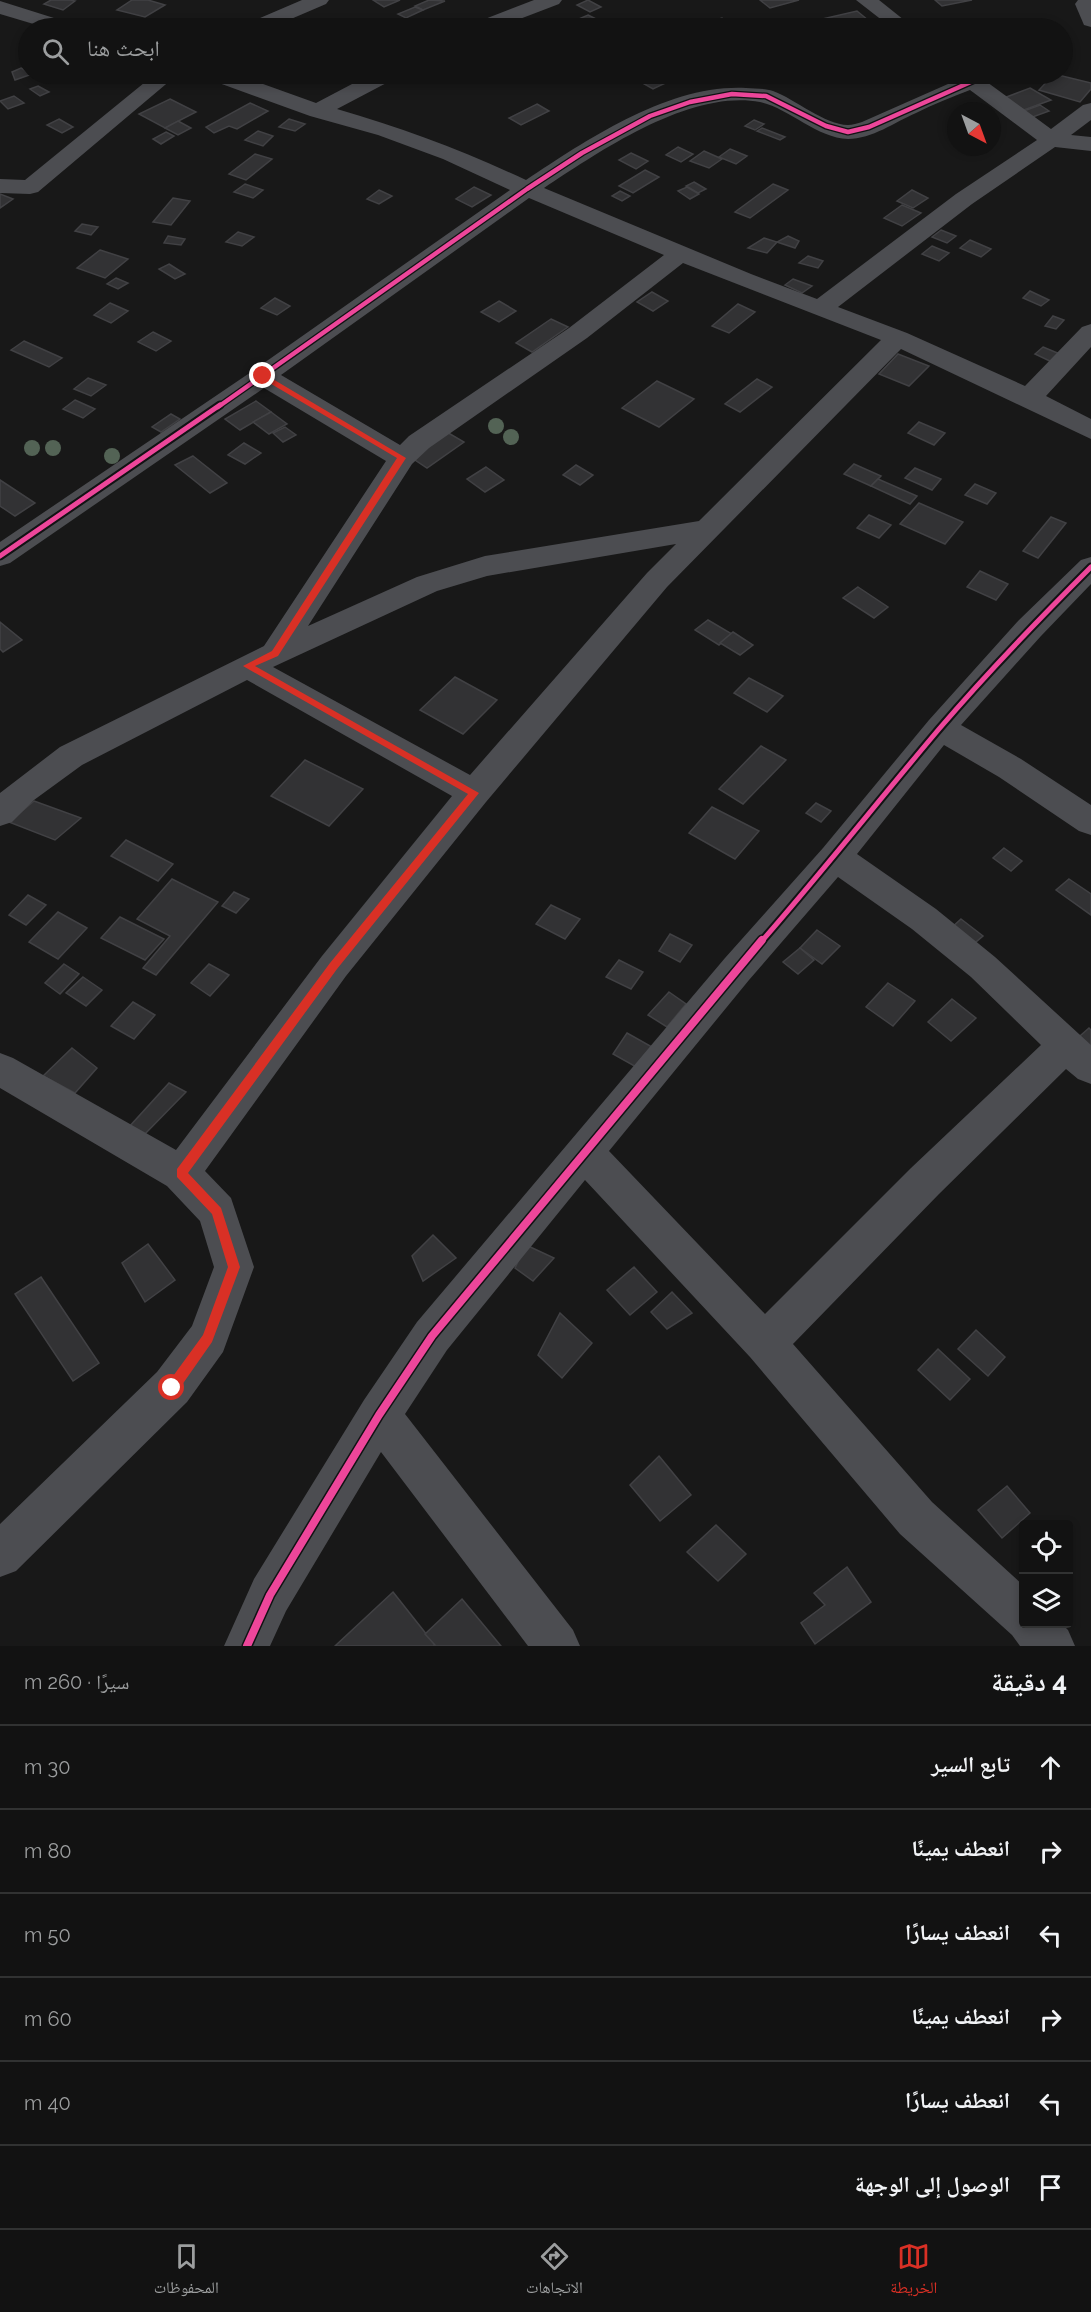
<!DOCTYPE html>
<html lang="ar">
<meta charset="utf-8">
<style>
:root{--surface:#121212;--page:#1f2020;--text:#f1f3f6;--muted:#9c9e9f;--line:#313232;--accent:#d93025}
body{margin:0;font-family:Raleway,"Noto Naskh Arabic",sans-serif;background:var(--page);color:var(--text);direction:rtl}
.controls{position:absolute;right:18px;bottom:18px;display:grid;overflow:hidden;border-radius:6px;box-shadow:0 3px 9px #0003}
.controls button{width:54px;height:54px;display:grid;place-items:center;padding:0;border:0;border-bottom:2px solid var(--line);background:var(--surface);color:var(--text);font:30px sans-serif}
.compass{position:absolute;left:947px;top:102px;width:54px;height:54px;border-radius:50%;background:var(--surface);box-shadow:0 3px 9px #0003;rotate:139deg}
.stop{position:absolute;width:18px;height:18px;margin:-14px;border:4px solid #d93025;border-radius:50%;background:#fff}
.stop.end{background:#d93025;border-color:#fff;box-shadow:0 2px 6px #0008}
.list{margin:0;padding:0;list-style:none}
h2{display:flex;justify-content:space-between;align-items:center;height:78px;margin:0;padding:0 24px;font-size:26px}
h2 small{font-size:20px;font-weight:400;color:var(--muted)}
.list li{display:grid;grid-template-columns:39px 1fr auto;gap:18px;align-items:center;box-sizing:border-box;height:84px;padding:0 24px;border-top:2px solid var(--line)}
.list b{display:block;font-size:22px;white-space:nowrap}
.list em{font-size:20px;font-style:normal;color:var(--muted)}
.icon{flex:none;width:33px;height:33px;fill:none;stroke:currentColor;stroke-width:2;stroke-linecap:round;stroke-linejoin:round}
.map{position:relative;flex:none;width:1091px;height:1646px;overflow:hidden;direction:ltr}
.search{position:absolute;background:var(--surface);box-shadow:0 3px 9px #0003;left:18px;right:18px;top:18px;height:66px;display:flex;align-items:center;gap:15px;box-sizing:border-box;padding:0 21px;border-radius:33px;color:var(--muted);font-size:22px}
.sheet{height:582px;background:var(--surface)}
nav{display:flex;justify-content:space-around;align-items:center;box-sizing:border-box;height:84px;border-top:2px solid var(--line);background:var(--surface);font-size:16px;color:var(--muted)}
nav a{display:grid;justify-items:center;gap:3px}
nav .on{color:var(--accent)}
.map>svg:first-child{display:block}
</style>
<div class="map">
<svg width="1091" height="1646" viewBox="0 0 1091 1646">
<rect width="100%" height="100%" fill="#181818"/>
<g fill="#323234" stroke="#414144" stroke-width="1.5">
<polygon points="51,0 70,0 75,1 63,10 44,4"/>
<polygon points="132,0 148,0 165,5 145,17 117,10"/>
<polygon points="373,0 400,0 384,7"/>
<polygon points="429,0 445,1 423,10 415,6"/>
<polygon points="588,0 601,7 590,12 577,5"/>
<polygon points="760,0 799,0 770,8"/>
<polygon points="935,0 972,0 942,6"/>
<polygon points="415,7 423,10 406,18 398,14"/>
<polygon points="857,11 868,20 832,28 806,28 801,24"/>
<polygon points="588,15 612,27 576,28 567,24"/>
<polygon points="722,18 735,28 721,28 712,21"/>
<polygon points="517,20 531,28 509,28 504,26"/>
<polygon points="920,20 928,25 912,28 906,24"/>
<polygon points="21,68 32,74 15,80 12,72"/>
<polygon points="249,74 273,74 252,82 245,76"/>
<polygon points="639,74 665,74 674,79 653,89 632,77"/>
<polygon points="1054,74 1091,83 1091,89 1080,102 1039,90"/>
<polygon points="38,86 49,92 40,96 30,89"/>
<polygon points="1030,88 1051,100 1024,110 1004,98"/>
<polygon points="14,96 24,103 8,109 0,101"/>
<polygon points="170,99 196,112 165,128 139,114"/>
<polygon points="250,103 268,111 237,129 229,126 214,133 206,127"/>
<polygon points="537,104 549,111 521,125 509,118"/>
<polygon points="1040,105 1049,111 1030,118 1021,112"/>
<polygon points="59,119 73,127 62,133 47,125"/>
<polygon points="289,119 305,124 295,131 279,127"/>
<polygon points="754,120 764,124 755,130 745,126"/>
<polygon points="178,121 191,128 178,135 165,128"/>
<polygon points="762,128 785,137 780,140 757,131"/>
<polygon points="258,131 273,136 263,146 245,140"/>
<polygon points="166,132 174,136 161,144 153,139"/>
<polygon points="678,147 693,154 681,162 666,155"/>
<polygon points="730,149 747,156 736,164 719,157"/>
<polygon points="704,151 722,159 709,168 690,161"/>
<polygon points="631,153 648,161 636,169 619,160"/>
<polygon points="255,154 272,159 246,180 229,174"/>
<polygon points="645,170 659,177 633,193 619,186"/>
<polygon points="694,182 706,189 698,193 686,186"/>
<polygon points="245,184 263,190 253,198 234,192"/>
<polygon points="773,184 788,190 750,218 735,212"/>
<polygon points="474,187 491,195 472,207 456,199"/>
<polygon points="687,187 699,194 690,199 678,191"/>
<polygon points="379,190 392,196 379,204 367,199"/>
<polygon points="912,190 928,198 913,208 897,201"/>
<polygon points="620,191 630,196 622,201 612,196"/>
<polygon points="0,194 13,199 0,208"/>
<polygon points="173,198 190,201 171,225 153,222"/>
<polygon points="902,205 921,213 902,226 884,218"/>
<polygon points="82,224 98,227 91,235 75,231"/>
<polygon points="941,230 956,236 947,243 932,237"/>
<polygon points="238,232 254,237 242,246 226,242"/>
<polygon points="168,236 185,239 181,245 164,243"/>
<polygon points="788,236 799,241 795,248 777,242"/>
<polygon points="764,238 777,242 767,253 748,248"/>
<polygon points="970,240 991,249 981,257 960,248"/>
<polygon points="932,246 949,253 939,261 922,254"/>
<polygon points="100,250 128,259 105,278 77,268"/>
<polygon points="808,256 823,261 818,268 799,263"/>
<polygon points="169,264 180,271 185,274 175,279 159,269"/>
<polygon points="116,278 128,283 118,289 107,284"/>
<polygon points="793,279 812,286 802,293 785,285"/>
<polygon points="1030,291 1049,300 1041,306 1023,298"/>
<polygon points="652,292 668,301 653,311 637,302"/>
<polygon points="275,298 290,306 277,315 261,308"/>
<polygon points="499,301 516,311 499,322 481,312"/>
<polygon points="110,303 128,311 111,323 94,315"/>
<polygon points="738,304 755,312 729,333 712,326"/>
<polygon points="1053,316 1064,320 1056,329 1045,326"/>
<polygon points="551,319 568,327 532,352 516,343"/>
<polygon points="153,332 171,341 156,351 138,342"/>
<polygon points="24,341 62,358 49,367 11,350"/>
<polygon points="1043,347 1060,354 1052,362 1035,354"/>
<polygon points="898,354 929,366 909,386 879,374"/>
<polygon points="88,378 106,385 91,396 74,389"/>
<polygon points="757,379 772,387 740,412 725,404"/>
<polygon points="657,381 694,399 659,427 622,408"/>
<polygon points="75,400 95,409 83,418 63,409"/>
<polygon points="256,401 271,412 240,430 225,419"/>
<polygon points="271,412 287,424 269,434 253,422"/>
<polygon points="171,414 180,419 161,432 152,427"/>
<polygon points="919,422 945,433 934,445 908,433"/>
<polygon points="285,427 296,435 283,442 273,433"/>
<polygon points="445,431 464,442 427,468 409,456"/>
<polygon points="244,443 261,453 245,464 228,455"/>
<polygon points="193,456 227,483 210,493 175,465"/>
<polygon points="854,464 881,476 871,486 844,474"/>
<polygon points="576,465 593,475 580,485 563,475"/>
<polygon points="486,467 504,480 485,492 467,479"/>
<polygon points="915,468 941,479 932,490 905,478"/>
<polygon points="878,479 917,496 910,504 871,486"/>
<polygon points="0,480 35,503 15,516 0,506"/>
<polygon points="975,484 996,493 987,504 965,495"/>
<polygon points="919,503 963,522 945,544 900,524"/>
<polygon points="869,515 891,525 879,538 857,528"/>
<polygon points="1051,517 1066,523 1038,558 1023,551"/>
<polygon points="980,571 1008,584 996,600 967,587"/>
<polygon points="858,587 888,607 874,618 843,598"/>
<polygon points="708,620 732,634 719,645 695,630"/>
<polygon points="0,622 22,640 3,652 0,649"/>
<polygon points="733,632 753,645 740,655 720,643"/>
<polygon points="455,677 497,700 463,734 420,710"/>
<polygon points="749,678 783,696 767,712 734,693"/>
<polygon points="761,746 786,760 743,804 719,789"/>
<polygon points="305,760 363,789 329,826 271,796"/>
<polygon points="34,801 81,818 55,840 9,822"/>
<polygon points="816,803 831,811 821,822 806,813"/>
<polygon points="712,807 759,831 735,859 689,833"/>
<polygon points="126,840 173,864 158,881 111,856"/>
<polygon points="1004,848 1022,861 1011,871 993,858"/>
<polygon points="172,879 218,902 156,975 143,968 170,936 137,919"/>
<polygon points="1069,879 1091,894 1091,915 1056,890"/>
<polygon points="234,892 249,899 236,913 222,906"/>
<polygon points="28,895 46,905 26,925 9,915"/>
<polygon points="551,905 580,919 565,939 536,924"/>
<polygon points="58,912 87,928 58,959 29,942"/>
<polygon points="120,917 164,939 145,960 101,938"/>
<polygon points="961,919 983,936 970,947 948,931"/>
<polygon points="817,930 840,946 822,964 800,948"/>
<polygon points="670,934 692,945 680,962 659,951"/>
<polygon points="800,948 814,960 798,974 783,962"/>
<polygon points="619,960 643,972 631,989 606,977"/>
<polygon points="64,964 79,974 60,994 45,983"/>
<polygon points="209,964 229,975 210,996 191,983"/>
<polygon points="83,977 102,990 86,1006 66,993"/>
<polygon points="888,983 915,1001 893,1026 866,1007"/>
<polygon points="669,992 686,1004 667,1027 648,1015"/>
<polygon points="952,999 976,1018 951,1041 928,1022"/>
<polygon points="133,1002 155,1015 134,1039 111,1026"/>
<polygon points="1089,1028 1091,1030 1091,1059 1072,1043"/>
<polygon points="627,1033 652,1047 638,1068 613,1054"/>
<polygon points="72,1048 97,1068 75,1093 43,1076"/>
<polygon points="169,1083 186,1092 142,1137 129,1127"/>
<polygon points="433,1235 456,1258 423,1281 412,1256"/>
<polygon points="148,1244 175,1280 145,1302 122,1263"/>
<polygon points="526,1245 554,1258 533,1281 515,1268"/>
<polygon points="634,1267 657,1292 630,1315 607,1290"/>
<polygon points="41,1277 99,1363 73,1381 15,1294"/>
<polygon points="672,1292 692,1313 667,1329 651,1312"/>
<polygon points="560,1313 592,1343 562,1378 538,1355"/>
<polygon points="976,1330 1005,1357 988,1376 958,1349"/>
<polygon points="938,1349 970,1379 950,1400 918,1370"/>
<polygon points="659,1456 691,1495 660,1521 630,1485"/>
<polygon points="1007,1486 1030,1513 1002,1538 978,1510"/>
<polygon points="716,1525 746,1554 718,1581 687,1552"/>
<polygon points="847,1567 871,1602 815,1644 801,1623 825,1605 814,1593"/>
<polygon points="393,1592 435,1645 433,1646 335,1646"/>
<polygon points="462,1599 501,1646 433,1646 435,1645 425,1634"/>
</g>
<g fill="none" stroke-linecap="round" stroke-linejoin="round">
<g fill="#4c4d51" fill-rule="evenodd">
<polygon points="302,0 329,0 326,4 270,28 208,28 211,24 260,18"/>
<polygon points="534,0 562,0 559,4 496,28 469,28 472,24"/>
<polygon points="856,0 879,0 914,28 892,28"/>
<polygon points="1078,0 1091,0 1091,27 1084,25 1075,4"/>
<polygon points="0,1 73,24 76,28 47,28 0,14"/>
<polygon points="155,74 178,74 38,192 30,194 0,193 0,179 25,180"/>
<path d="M205,74H235L316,103L371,74H396L394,79L337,109C403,128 464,151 526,180C588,139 669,84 746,88C755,89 765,88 773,91C795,99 825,125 848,125C852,125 858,123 862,122L957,80L953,74H976L1051,129L1083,105L1091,103V120L1071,135L1091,137V151L1055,147L972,204L838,307L907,333L1025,386L1082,327L1091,324V347L1046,396L1091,419V439L901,349L667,587L486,802L346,976L205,1171L231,1198L254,1267L223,1352L187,1402L16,1571L0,1577V1524L157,1372L192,1326L214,1267L200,1221L167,1186L0,1088V1053L13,1058L176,1150L322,956L452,796L247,680L82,765L34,800L12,822L0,826V793L60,747L264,646L386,461L264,388L10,563L0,566V542L254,370L510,190L443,159L378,135L310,116L208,79ZM970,90L1037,140L956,194L817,299L751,274L544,188C600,151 690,89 760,102C787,107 817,138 848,139C872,139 895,122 916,113C934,104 952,97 970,90ZM529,198L664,255L569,328L409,436L400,445L281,375ZM683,263L881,340L699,521L485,556L417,577L308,626L412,464L429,448L587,338ZM676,544L647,573L470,775L273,667L437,591L487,576Z"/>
<path d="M1091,557V584L1041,636L961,725L1021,759L1091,805V835L1079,831L999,777L944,745L857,854L936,909L995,957L1091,1045V1084L1078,1079L1066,1069L939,1194L793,1344L932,1502L1024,1586V1624H1062L1068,1630L1075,1646H1020L1012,1635L900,1534L750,1357L585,1180L447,1350L405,1414L573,1630L580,1646H528L381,1452L286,1611L270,1646H224L254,1579L364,1400L417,1322L725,958L823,848L929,720L1019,620L1081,560ZM838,877L912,929L971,977L1041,1045L911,1168L765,1314L609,1151L749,980Z"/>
</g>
<defs>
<polyline id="cycleway-far2" points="218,407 527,189 582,153 650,116 690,102 732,94 766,96 826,126 848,132 869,127 973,81"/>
<g id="cycleway-far1">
<polyline points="0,556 220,405"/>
<path d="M761,942C822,872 879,800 939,729C987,673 1039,619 1091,567"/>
</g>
<polyline id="cycleway" points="247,1646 270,1595 379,1415 432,1336 762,940"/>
</defs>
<use href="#cycleway-far2" stroke="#121214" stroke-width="7"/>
<use href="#cycleway-far1" stroke="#121214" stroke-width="9"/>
<use href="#cycleway" stroke="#121214" stroke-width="11"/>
<use href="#cycleway-far2" stroke="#ed469a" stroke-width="4.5"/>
<use href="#cycleway-far1" stroke="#ed469a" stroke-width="5"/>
<use href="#cycleway" stroke="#ed469a" stroke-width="8"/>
</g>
<g fill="#536355">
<circle cx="496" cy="426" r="8"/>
<circle cx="511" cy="437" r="8"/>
<circle cx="32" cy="448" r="8"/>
<circle cx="53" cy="448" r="8"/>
<circle cx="112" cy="456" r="8"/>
</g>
<polygon fill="#d93025" points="261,375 266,375 406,458 278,656 255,666 479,793 337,969 188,1173 221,1208 240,1267 212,1342 177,1392 172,1394 168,1392 166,1388 168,1383 203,1335 228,1267 212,1214 177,1177 177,1169 330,963 468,794 243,666 272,651 397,458 261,378"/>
</svg>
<div class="controls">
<button><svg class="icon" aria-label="locate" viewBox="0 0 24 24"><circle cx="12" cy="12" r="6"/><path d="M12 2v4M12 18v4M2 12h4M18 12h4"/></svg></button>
<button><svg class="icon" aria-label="layers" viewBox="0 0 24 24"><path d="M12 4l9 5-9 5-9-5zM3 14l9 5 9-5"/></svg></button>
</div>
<svg class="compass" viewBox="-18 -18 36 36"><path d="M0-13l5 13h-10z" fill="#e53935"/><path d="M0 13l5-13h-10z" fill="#9c9e9f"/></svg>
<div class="stop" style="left:172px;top:1388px"></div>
<div class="stop end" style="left:263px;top:376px"></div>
<div class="search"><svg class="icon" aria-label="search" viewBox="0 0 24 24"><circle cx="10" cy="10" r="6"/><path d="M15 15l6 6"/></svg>ابحث هنا</div>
</div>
<section class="sheet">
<h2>4 دقيقة<small>سيرًا · 260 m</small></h2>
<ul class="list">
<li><svg class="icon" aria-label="ahead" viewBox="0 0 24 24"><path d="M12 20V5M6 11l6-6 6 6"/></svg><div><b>تابع السير</b></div><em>30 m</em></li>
<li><svg class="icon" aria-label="right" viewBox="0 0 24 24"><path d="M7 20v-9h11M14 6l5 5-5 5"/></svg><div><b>انعطف يمينًا</b></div><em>80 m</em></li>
<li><svg class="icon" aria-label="left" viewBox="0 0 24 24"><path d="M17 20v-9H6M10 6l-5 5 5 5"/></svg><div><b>انعطف يسارًا</b></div><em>50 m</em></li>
<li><svg class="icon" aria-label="right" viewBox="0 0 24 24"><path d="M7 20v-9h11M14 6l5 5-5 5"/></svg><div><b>انعطف يمينًا</b></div><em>60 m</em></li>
<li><svg class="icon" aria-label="left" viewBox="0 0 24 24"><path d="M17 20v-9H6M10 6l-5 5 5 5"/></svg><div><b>انعطف يسارًا</b></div><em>40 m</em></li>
<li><svg class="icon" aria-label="arrive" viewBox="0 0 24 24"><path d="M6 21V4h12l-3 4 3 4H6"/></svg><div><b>الوصول إلى الوجهة</b></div></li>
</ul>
</section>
<nav>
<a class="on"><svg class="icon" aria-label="map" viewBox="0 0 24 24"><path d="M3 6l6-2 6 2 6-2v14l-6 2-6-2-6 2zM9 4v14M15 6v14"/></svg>الخريطة</a>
<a><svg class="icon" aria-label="directions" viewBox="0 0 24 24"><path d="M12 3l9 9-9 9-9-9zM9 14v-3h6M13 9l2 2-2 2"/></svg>الاتجاهات</a>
<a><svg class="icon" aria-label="saved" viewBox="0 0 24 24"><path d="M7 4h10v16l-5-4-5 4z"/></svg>المحفوظات</a>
</nav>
